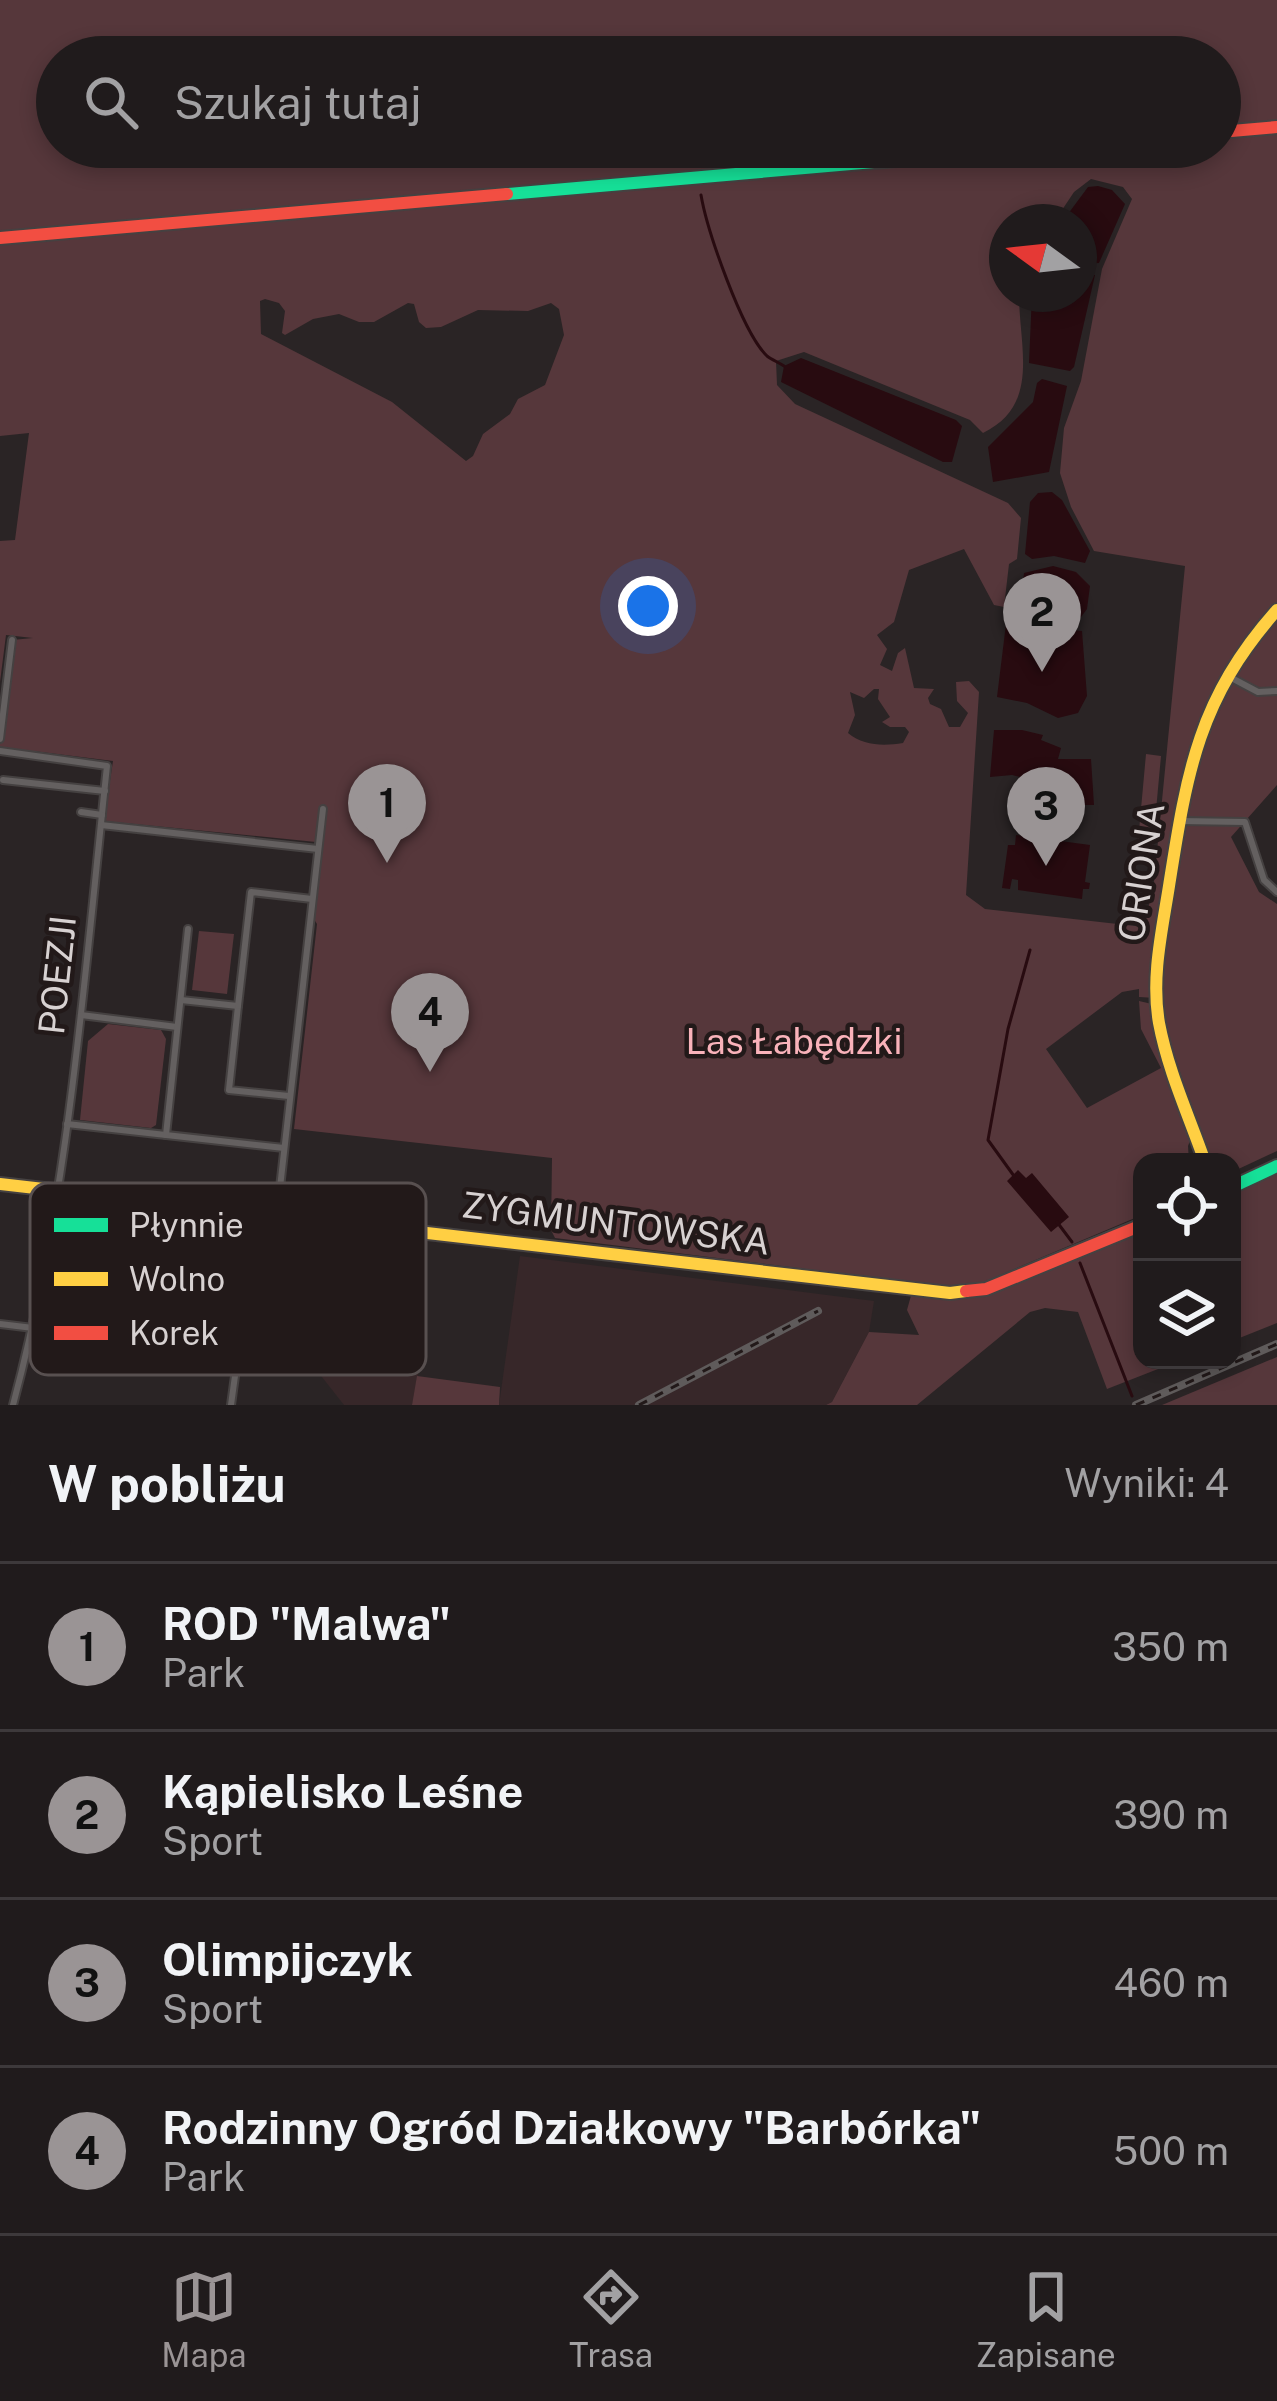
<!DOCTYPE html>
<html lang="pl">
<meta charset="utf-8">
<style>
:root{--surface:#201b1c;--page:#2d2829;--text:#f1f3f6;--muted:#a2a1a3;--line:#3d393b;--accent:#9a9495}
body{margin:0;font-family:"Public Sans",sans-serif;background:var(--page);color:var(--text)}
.controls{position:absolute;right:36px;bottom:36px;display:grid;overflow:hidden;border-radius:24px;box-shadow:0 6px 18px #0003}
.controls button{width:108px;height:108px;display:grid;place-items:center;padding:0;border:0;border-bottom:3px solid var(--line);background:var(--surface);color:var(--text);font:60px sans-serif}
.compass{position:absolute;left:989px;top:204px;width:108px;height:108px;border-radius:50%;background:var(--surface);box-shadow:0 6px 18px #0003;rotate:285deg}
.you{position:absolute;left:648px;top:606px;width:42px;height:42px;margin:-30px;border:9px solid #fff;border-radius:50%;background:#1a73e8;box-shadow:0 0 0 18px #1a73e833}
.badge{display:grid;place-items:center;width:78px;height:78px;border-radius:50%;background:var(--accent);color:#111;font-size:39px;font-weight:700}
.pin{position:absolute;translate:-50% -99px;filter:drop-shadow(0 3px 6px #0008)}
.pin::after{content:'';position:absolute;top:63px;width:42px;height:36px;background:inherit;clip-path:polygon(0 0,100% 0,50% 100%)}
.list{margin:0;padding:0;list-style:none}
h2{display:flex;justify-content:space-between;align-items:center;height:156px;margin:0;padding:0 48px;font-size:51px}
h2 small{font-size:39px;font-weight:400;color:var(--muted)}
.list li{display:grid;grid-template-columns:78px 1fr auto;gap:36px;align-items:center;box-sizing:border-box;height:168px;padding:0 48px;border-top:3px solid var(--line)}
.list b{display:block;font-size:45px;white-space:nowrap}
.list p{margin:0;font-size:39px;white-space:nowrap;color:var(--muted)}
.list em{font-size:39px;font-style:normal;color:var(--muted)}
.icon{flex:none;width:66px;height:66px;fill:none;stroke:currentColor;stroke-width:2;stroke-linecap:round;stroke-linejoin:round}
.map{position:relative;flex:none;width:1277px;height:1405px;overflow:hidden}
.search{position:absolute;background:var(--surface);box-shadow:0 6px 18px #0003;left:36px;right:36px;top:36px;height:132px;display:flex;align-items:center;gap:30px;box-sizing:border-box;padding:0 42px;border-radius:66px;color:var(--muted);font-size:45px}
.sheet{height:828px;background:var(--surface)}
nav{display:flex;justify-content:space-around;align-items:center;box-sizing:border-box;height:168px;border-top:3px solid var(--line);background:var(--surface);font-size:33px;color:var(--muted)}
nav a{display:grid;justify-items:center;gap:6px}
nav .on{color:var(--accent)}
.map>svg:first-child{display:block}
</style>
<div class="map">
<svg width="1277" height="1405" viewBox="0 0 1277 1405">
<rect width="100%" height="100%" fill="#2a2425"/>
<g fill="#372729">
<polygon points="520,1256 874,1301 869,1332 832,1402 826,1405 499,1405"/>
<polygon points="318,1341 422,1354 412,1405 344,1405 318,1372"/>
</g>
<g fill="#56373b" fill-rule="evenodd">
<path d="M0,0H1277V785L1231,837L1259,892L1277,904V1151L1232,1172V1162H1215L1207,1155L1156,998L1139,997V989L1122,992L1046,1049L1087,1108L1161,1068L1141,1029L1139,1001L1152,1004L1159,1039L1192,1135L1188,1146L1189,1162H1142V1215L979,1284L951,1287L555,1238L551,1230L552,1158L294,1129L317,924L314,919L325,809L316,842L104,821L113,761L33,751H0V704L3,705L12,640L33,638L6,635L0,682V541L15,540L29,433L0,436ZM57,57H1220V147H57ZM1091,179L1123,187L1132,199L1102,269L1081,381L1064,428L1060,473L1071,507L1094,551L1185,566L1154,882L1144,927L985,909L966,895L979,692L969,681L956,682L957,701L968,713L960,727H949L941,709L930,704L928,698L934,689L914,688L905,648L898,653L892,671L880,665L887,649L877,635L894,622L909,570L964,549L994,605L1004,607L1009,564L1017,559L1021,518L1008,503L795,404L777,385L776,361L804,352L970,420L983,433C1041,405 1019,347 1019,294H1007V222H1054L1074,192ZM265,299L279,303L285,311L282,333L285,335L313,319L339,314L359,322H374L408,303L414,304L419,322L426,328L441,327L478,310L528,311L551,303L559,309L564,335L545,385L518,399L510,414L483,434L473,456L466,461L392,402L261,334L260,301ZM874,689H879L878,699L890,717L882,722L890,727H905L909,732L903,743C884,746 863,746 848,733L855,715L850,692L864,698Z"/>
<polygon points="1146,754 1161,756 1152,854 1137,853"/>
<polygon points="199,931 234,934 227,994 192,990"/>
<polygon points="108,1024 161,1030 166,1039 156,1125 151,1128 80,1120 88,1041"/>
<polygon points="1277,1173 1277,1323 1232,1341 1232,1193"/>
<polygon points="1142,1229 1142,1360 1181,1360 1107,1389 1078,1312 1045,1308 1030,1312 917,1405 826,1405 832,1402 869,1332 919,1335 907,1310 912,1292 962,1297 980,1295"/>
<polygon points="1277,1357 1277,1405 1162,1405"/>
<polygon points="417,1376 500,1387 499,1405 412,1405"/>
</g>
<g fill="#280b10">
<polygon points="1098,186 1112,190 1125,204 1099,263 1079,264 1079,222 1062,222 1088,187"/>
<polygon points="1079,274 1095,275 1074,367 1070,371 1029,363 1032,294 1079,294"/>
<polygon points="801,358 956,420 962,426 952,462 943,462 781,382 784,366"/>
<polygon points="1042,379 1067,386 1049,472 993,482 988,447 1033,402 1037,383"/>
<polygon points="1052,492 1062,500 1090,551 1085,563 1054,556 1032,559 1025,554 1030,502 1038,493"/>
<polygon points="1053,566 1076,572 1090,586 1087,609 1081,617 1029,613 1020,607 1024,573"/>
<polygon points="1006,624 1082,631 1087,696 1078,713 1058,718 1027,703 997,697"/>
<polygon points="994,730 1022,730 1043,735 1041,740 1061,748 1058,759 1091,759 1094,805 1057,805 1022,788 1025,778 1012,775 990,777"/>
<polygon points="1016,835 1090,845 1085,882 1090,883 1089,889 1083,889 1082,899 1018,890 1018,880 1012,879 1010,889 1002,888 1008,845 1015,845"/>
<polygon points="1018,1170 1026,1178 1032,1173 1069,1217 1051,1232 1007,1181"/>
</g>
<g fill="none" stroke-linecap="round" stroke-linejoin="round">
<g stroke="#280b10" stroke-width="3">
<path d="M701,195C707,230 742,332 767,356C772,360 778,362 784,366"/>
<polyline points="1014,1176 988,1140 1008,1029 1030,950"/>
<polyline points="1057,1222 1072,1242"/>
<polyline points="1080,1263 1132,1396"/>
</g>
<defs>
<g id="street">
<polyline points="1226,675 1258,692 1277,691"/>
<polyline points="0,739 12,640"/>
<path d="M0,751L107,766C84,980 69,1196 13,1405"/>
<polyline points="3,780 105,791"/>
<polyline points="81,812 102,815"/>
<polyline points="1179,821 1245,822 1264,880 1277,892"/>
<polyline points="101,825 318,849"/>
<polyline points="181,1000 238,1006 229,1090 289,1096"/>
<polyline points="238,1006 251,892 312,899"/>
<polyline points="81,1015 177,1027"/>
<polyline points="67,1124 284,1148"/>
<polyline points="166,1135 188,929"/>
<polyline points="277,1214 323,809"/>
<polyline points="98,1281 247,1274 258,1212"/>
<polyline points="96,1300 101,1249"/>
<polyline points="0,1324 33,1328"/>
<polyline points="29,1345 238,1354 321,1337 334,1221"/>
<polyline points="231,1405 238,1354"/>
</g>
<g id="fast">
<polyline points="507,194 1047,147"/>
<polyline points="1232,1187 1277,1166"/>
</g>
<g id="slow">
<path d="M1205,1162C1189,1116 1168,1071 1159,1023C1151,977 1162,931 1169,886C1187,772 1198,699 1277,610"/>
<polyline points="0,1184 950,1293 966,1291"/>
</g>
<g id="jam">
<polyline points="1220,132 1277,127"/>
<polyline points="0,238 507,194"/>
<polyline points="966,1291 986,1289 1142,1225"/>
</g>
</defs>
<use href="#street" stroke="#454141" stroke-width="10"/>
<use href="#fast" stroke="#454141" stroke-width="16"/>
<use href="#slow" stroke="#454141" stroke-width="16"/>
<use href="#jam" stroke="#454141" stroke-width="16"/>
<use href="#street" stroke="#646060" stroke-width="6"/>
<use href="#fast" stroke="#16e098" stroke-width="12"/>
<use href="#slow" stroke="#ffcf43" stroke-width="12"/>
<use href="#jam" stroke="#f24e42" stroke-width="12"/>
<defs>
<g id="rail">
<polyline points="639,1405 818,1311"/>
<polyline points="1136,1405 1277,1344"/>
</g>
</defs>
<use href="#rail" stroke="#5f5b5b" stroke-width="8"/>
<use href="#rail" stroke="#221919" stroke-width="3" stroke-dasharray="9" stroke-linecap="butt"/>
</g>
<g text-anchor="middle" stroke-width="9" stroke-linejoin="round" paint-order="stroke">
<g font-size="36" fill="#d7d1d1" stroke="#221919">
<text transform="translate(1141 872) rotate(-81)" y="13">ORIONA</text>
<text transform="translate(57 975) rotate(-84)" y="13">POEZJI</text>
<text transform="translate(616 1223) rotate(7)" y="13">ZYGMUNTOWSKA</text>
</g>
<g font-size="36" fill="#f9b2ba" stroke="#221919">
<text x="794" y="1054">Las Łabędzki</text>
</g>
</g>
<rect x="30" y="1183" width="396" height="192" rx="18" fill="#221919" stroke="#585050" stroke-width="3"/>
<rect x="54" y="1218" width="54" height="14" fill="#16e098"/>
<rect x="54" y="1272" width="54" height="14" fill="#ffcf43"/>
<rect x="54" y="1326" width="54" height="14" fill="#f24e42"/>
<g font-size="33" fill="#d7d1d1">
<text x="129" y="1237">Płynnie</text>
<text x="129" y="1291">Wolno</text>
<text x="129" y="1345">Korek</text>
</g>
</svg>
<div class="controls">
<button><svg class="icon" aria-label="locate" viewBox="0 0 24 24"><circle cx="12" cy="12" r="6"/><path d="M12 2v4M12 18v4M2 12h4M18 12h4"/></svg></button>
<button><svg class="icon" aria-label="layers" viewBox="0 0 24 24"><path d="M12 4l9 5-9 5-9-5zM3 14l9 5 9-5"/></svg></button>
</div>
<svg class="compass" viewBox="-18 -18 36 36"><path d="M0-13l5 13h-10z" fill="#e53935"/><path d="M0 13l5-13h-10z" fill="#a2a1a3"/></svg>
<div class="you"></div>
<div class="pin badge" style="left:387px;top:863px">1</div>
<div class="pin badge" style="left:1042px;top:672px">2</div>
<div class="pin badge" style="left:1046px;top:866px">3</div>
<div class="pin badge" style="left:430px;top:1072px">4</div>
<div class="search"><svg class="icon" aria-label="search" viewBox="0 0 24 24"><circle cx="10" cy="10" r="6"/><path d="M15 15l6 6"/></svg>Szukaj tutaj</div>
</div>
<section class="sheet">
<h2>W pobliżu<small>Wyniki: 4</small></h2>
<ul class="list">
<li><span class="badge">1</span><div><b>ROD &quot;Malwa&quot;</b><p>Park</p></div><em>350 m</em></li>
<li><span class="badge">2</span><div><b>Kąpielisko Leśne</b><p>Sport</p></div><em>390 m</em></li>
<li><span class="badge">3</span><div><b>Olimpijczyk</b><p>Sport</p></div><em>460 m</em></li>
<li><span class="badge">4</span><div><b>Rodzinny Ogród Działkowy &quot;Barbórka&quot;</b><p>Park</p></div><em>500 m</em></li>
</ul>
</section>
<nav>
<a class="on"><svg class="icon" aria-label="map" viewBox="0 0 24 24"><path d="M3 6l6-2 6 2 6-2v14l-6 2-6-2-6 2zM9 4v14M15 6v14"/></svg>Mapa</a>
<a><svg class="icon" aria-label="directions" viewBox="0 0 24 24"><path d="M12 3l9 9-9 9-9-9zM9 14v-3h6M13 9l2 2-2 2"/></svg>Trasa</a>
<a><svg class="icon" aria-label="saved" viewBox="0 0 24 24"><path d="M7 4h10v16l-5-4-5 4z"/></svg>Zapisane</a>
</nav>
